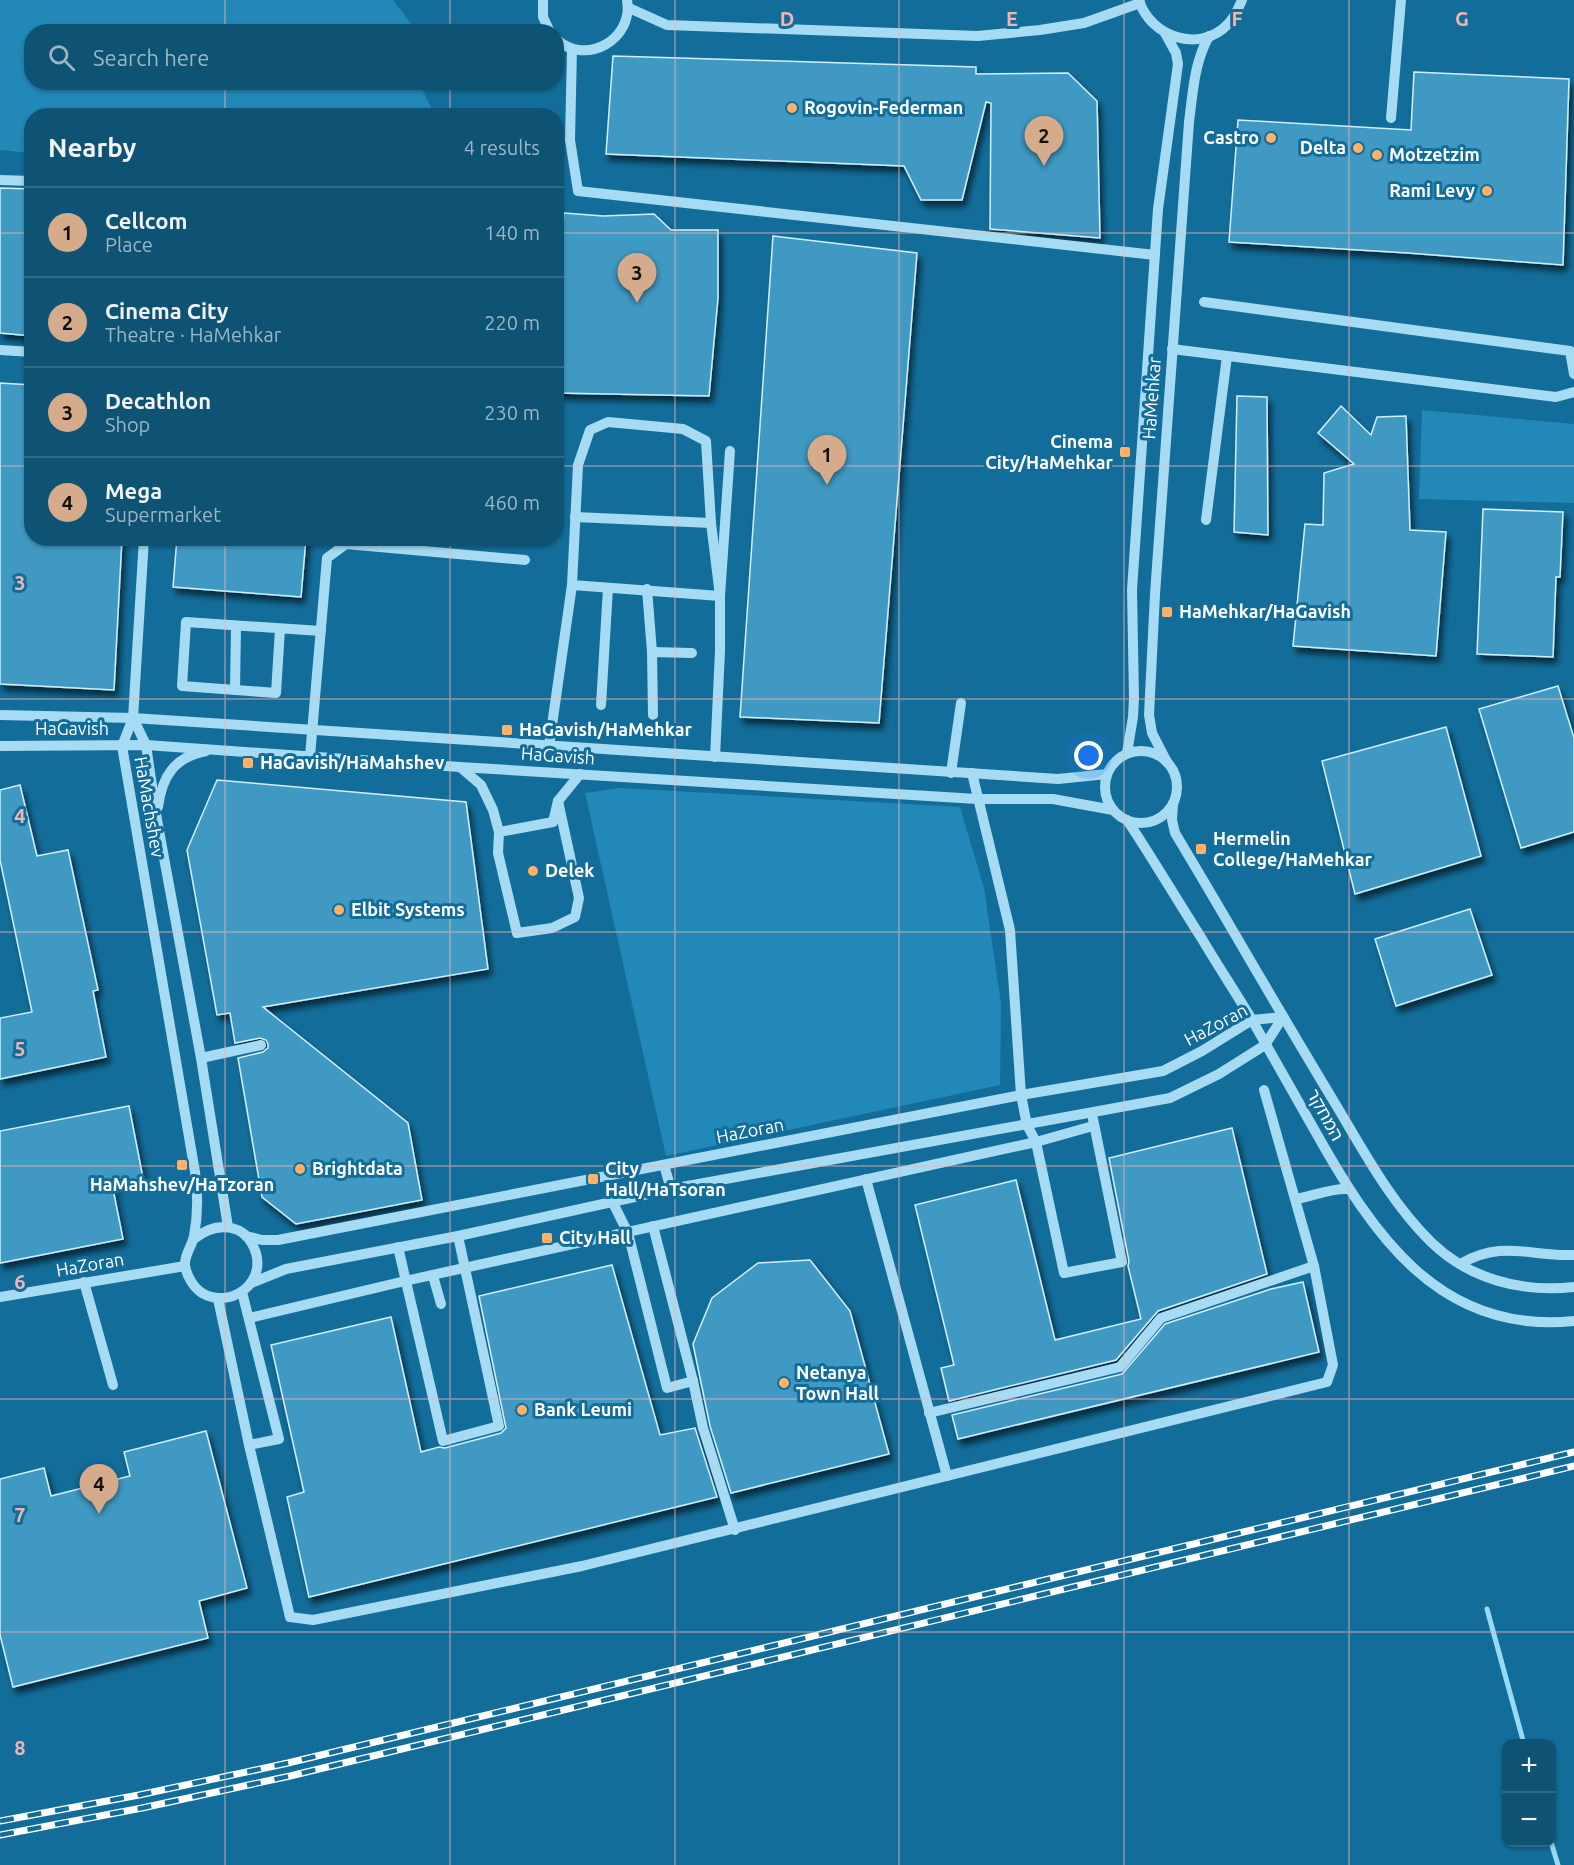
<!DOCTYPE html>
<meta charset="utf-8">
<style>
:root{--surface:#0e5274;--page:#175879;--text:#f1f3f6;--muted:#9bb6c5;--line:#2e6986;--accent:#d6ab8b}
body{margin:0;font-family:Ubuntu,"Noto Sans Hebrew",sans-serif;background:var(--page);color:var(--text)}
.controls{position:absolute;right:18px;bottom:18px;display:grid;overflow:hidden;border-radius:12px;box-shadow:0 2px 4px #0004}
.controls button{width:54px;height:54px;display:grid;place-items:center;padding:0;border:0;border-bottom:2px solid var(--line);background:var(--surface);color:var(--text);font:30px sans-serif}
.you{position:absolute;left:1089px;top:756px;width:21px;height:21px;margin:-15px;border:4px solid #fff;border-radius:50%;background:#1a73e8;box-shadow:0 0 0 9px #1a73e833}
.badge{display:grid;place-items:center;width:39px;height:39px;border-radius:50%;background:var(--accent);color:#111;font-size:20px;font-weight:700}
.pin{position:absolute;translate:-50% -50px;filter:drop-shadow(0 2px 3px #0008)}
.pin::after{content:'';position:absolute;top:32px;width:21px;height:18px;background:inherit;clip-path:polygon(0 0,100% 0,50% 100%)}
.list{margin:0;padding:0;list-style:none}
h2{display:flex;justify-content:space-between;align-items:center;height:78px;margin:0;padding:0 24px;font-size:26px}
h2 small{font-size:20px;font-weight:400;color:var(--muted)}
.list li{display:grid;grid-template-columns:39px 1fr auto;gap:18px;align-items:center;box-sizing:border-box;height:90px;padding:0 24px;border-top:2px solid var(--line)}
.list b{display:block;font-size:22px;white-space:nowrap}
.list p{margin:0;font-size:20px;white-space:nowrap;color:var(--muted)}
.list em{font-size:20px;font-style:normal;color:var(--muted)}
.icon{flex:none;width:33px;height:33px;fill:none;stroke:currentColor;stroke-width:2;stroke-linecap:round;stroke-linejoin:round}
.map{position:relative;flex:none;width:1574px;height:1865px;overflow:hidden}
.search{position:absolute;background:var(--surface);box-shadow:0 2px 4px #0004;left:24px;top:24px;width:540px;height:66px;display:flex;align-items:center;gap:15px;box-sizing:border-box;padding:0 21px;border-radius:24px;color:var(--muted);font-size:22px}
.panel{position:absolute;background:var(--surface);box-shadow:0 2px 4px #0004;left:24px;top:108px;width:540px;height:438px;border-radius:24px}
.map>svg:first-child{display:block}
</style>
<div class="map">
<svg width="1574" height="1865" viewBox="0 0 1574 1865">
<defs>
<filter id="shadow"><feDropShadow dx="3.5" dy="6" stdDeviation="3" flood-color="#0009"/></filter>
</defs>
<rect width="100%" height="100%" fill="#136d9a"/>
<g fill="#2288b7">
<polygon points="0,0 393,0 417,31 32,32 32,82 419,83 435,115 32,116 31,153 0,150"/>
<polygon points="1422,410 1574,424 1574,503 1419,499"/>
<polygon points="620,788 960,807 984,888 1001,1003 1000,1085 666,1156 585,793"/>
</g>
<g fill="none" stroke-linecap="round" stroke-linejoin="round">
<g stroke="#98daf6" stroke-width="5">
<polyline points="1487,1609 1524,1744"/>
<polyline points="1551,1842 1558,1865"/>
</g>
</g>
<g fill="#4099c3" stroke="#cfeffd" stroke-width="1.5" filter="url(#shadow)">
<polygon points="613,56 976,67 976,74 1068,73 1097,101 1100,238 990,229 991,103 986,102 962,200 921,200 904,166 606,154"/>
<polygon points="1414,72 1569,79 1563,265 1408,253 1229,242 1238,120 1411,130"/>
<polygon points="0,188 32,189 32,336 0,333"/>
<polygon points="564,213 603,216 654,214 671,230 718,230 718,298 709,396 556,393 556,308"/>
<polygon points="773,236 917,253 879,723 740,717"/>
<polygon points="0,383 32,385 32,538 122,538 114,690 0,684"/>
<polygon points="1237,396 1267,397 1268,535 1234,532"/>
<polygon points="1341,406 1371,435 1377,417 1406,416 1410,530 1446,532 1436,656 1293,646 1305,524 1323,525 1324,473 1354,464 1318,433"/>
<polygon points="1483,509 1563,512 1560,577 1556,577 1553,657 1477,654"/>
<polygon points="177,538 306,538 301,597 173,587"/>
<polygon points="1558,686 1574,738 1574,832 1521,848 1479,709"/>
<polygon points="1446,727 1481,856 1355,894 1322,761"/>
<polygon points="217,780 466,802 488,969 263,1007 408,1123 422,1200 296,1224 262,1197 238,1058 263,1052 268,1048 268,1044 266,1040 260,1038 235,1043 230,1013 217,1015 187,850"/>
<polygon points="20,785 37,856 68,850 98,990 93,991 106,1057 0,1079 0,1018 32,1012 0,860 0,790"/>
<polygon points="1470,909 1492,975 1396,1006 1375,939"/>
<polygon points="129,1106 143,1178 112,1184 123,1239 0,1263 0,1131"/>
<polygon points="1232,1128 1267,1274 1158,1311 1116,1360 949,1401 941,1368 954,1365 915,1205 1016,1180 1055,1340 1141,1319 1128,1266 1129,1261 1109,1158"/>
<polygon points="810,1260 850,1311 889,1454 731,1493 710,1426 693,1344 712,1298 758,1263"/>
<polygon points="612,1265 660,1435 695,1428 717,1497 309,1597 287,1497 304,1492 271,1345 391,1317 421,1452 439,1447 445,1448 501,1433 506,1428 479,1296"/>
<polygon points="1303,1282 1319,1352 958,1439 952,1415 1122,1374 1165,1324 1271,1289"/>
<polygon points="206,1431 247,1588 199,1601 208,1638 13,1687 0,1635 0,1479 44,1468 51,1496 130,1476 124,1452"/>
</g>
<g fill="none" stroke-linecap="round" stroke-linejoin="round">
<g stroke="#a6dbf3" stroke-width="10">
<polyline points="543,0 543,17 550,32"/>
<path d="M1139,0C1150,37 1200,54 1228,24C1235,17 1238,9 1242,0"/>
<polyline points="629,8 667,25 978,36 1040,30 1084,23 1140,3"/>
<path d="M556,39C586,67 634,39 627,0"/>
<polyline points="572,49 570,140 578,191 1155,255"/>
<polyline points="1391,118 1401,0"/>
<polyline points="0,180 32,181"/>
<polyline points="1204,302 1570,351 1574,374"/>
<polyline points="1172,349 1556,397 1574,392"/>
<polyline points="0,350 32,352"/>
<polyline points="575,517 711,523"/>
<polyline points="1206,520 1227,356"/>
<path d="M144,538L133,718L122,746L195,1172C198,1193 198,1215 194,1236C192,1247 184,1254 185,1266C187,1276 193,1287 202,1293C229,1309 265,1285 256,1253C246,1222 216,1221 194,1239"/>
<polyline points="647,589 652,652 653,715"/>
<polyline points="280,629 276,693 182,686 186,622 321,631"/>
<polyline points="652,652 692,653"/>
<polyline points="235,690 236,626"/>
<polyline points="601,705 608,588"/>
<polyline points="0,715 133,718 1058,779 1107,774"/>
<polyline points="133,718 146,745 157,820 201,1058 228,1227"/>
<polyline points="0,746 146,745 460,767 977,799 1053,799 1113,810"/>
<polyline points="549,746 572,585 578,465 590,430 608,422 683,429 706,441 711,523 720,596 572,585"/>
<circle cx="1141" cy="787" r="36"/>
<polyline points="1127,753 1133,717 1134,698 1132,590 1158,209 1178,64 1176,53 1165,33"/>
<polyline points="310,756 327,558 346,544 525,560"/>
<polyline points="715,757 720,651 720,596 730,451"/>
<path d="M1167,762L1152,733L1149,715L1155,594L1189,122C1193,92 1194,63 1209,36"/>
<polyline points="460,767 481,785 493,810 499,832 553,822 558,801 580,774"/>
<polyline points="951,773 961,703"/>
<polyline points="972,773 1010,930 1021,1095 1027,1125 1036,1142 1064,1273 1122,1262 1093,1119"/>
<path d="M1173,804L1172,820L1175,833C1228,921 1279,1011 1333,1100C1362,1148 1390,1202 1431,1242C1469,1279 1522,1293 1574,1287"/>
<path d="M158,807C162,777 174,757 206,751"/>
<path d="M1127,820C1153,859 1177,900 1202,939C1218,966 1236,993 1252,1020C1273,1057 1294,1094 1315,1131C1373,1234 1439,1335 1574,1321"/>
<polyline points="499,832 498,853 517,933 552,928 575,917 579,898 558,801"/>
<polyline points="201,1058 261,1045"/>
<polyline points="664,1165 671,1189"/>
<polyline points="866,1179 947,1476"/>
<path d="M1296,1199C1314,1196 1330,1188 1348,1189"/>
<polyline points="613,1203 628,1233 667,1388 693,1381 653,1226"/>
<polyline points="246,1236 262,1240 278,1240 1021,1095 1163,1071 1202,1051 1252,1020 1283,1017"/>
<polyline points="398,1247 443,1441 499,1426 458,1236"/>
<path d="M1460,1264C1503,1239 1530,1257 1574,1255"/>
<polyline points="433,1276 441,1304"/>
<polyline points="84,1282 113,1385"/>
<polyline points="251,1283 286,1269 458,1236 671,1189 1170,1098 1219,1074 1265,1045 1283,1017"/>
<polyline points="0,1297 185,1266"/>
<polyline points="218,1299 249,1445 279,1439 242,1292"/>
<polyline points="249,1318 405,1281 1036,1142 1093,1126"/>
<polyline points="693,1381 703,1428 735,1530"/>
<polyline points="929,1413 1120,1367 1161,1318 1314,1266"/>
<polyline points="249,1445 290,1617 313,1620 582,1566 1327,1382 1333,1365 1314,1266 1264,1090"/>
</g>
<defs>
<g id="rail">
<polyline points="0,1821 139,1795 288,1763 1574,1452"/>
<polyline points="0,1835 142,1808 290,1776 1574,1466"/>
</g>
</defs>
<use href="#rail" stroke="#fff" stroke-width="7"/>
<use href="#rail" stroke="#136d9a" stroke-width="4.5" stroke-dasharray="14" stroke-linecap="butt"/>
</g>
<path fill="none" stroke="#f1b4b4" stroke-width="1.5" stroke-opacity="0.55" d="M225,0V32M450,0V32M675,0V1865M899,0V1865M1124,0V1865M1349,0V1865M225,82V116M450,82V116M0,233H32M556,233H1574M0,466H32M556,466H1574M225,538V1865M450,538V1865M0,699H1574M0,932H1574M0,1166H1574M0,1399H1574M0,1632H1574"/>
<g fill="#ffb169" stroke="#136d9a" stroke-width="2">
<circle cx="792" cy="108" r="6"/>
<circle cx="1271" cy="138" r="6"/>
<circle cx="1358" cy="148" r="6"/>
<circle cx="1377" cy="155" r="6"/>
<circle cx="1487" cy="191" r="6"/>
<rect x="1119" y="446" width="12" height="12" rx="3"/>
<rect x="1161" y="606" width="12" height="12" rx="3"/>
<rect x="501" y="724" width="12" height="12" rx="3"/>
<rect x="242" y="757" width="12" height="12" rx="3"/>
<rect x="1195" y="843" width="12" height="12" rx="3"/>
<circle cx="533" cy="871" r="6"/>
<circle cx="339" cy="910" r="6"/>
<rect x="176" y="1159" width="12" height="12" rx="3"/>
<circle cx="300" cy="1169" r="6"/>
<rect x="587" y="1173" width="12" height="12" rx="3"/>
<rect x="541" y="1232" width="12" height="12" rx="3"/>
<circle cx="784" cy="1383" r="6"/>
<circle cx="522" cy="1410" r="6"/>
</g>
<g text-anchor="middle" stroke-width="6" stroke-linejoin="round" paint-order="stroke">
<g font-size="18" font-weight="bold" fill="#fff" stroke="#136d9a" text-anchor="start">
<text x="804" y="114">Rogovin-Federman</text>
<text x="1259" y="144" text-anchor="end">Castro</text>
<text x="1346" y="154" text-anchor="end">Delta</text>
<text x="1389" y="161">Motzetzim</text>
<text x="1475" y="197" text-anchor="end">Rami Levy</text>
<text x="1113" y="448" text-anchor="end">Cinema<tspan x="1113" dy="21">City/HaMehkar</tspan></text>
<text x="1179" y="618">HaMehkar/HaGavish</text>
<text x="519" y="736">HaGavish/HaMehkar</text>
<text x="260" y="769">HaGavish/HaMahshev</text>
<text x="1213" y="845">Hermelin<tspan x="1213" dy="21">College/HaMehkar</tspan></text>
<text x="545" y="877">Delek</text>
<text x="351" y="916">Elbit Systems</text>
<text x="312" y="1175">Brightdata</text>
<text x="605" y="1175">City<tspan x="605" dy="21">Hall/HaTsoran</tspan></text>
<text x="182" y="1191" text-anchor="middle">HaMahshev/HaTzoran</text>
<text x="559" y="1244">City Hall</text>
<text x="796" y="1379">Netanya<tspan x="796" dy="21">Town Hall</tspan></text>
<text x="534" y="1416">Bank Leumi</text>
</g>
<g font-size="18" fill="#fff" stroke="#136d9a">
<text transform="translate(1152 398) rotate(-86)" y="6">HaMehkar</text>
<text x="72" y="735">HaGavish</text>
<text transform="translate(558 756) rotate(4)" y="6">HaGavish</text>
<text transform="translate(149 807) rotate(80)" y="6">HaMachshev</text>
<text transform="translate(1216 1025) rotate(-28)" y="6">HaZoran</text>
<text transform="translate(1325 1115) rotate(61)" y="6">המחקר</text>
<text transform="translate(750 1131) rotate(-11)" y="6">HaZoran</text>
<text transform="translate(90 1265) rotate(-10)" y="6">HaZoran</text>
</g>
</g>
<g font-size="20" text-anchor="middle" font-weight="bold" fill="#f1b4b4" stroke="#136d9a" stroke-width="6" stroke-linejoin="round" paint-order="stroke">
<text x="787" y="26">D</text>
<text x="1012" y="26">E</text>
<text x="1237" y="26">F</text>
<text x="1462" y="26">G</text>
<text x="20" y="590">3</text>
<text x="20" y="823">4</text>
<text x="20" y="1056">5</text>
<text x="20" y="1289">6</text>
<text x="20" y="1522">7</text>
<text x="20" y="1755">8</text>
</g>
</svg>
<div class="controls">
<button>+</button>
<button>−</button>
</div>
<div class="you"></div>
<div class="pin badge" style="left:827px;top:485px">1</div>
<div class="pin badge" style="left:1044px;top:166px">2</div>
<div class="pin badge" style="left:637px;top:303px">3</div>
<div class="pin badge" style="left:99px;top:1514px">4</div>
<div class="search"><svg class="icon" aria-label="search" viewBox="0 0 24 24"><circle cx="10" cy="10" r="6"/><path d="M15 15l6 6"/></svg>Search here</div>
<section class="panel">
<h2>Nearby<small>4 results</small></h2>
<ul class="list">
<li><span class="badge">1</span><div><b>Cellcom</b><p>Place</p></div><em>140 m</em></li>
<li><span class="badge">2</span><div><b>Cinema City</b><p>Theatre · HaMehkar</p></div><em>220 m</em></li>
<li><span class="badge">3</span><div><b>Decathlon</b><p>Shop</p></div><em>230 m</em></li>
<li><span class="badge">4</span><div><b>Mega</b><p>Supermarket</p></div><em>460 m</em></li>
</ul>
</section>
</div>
